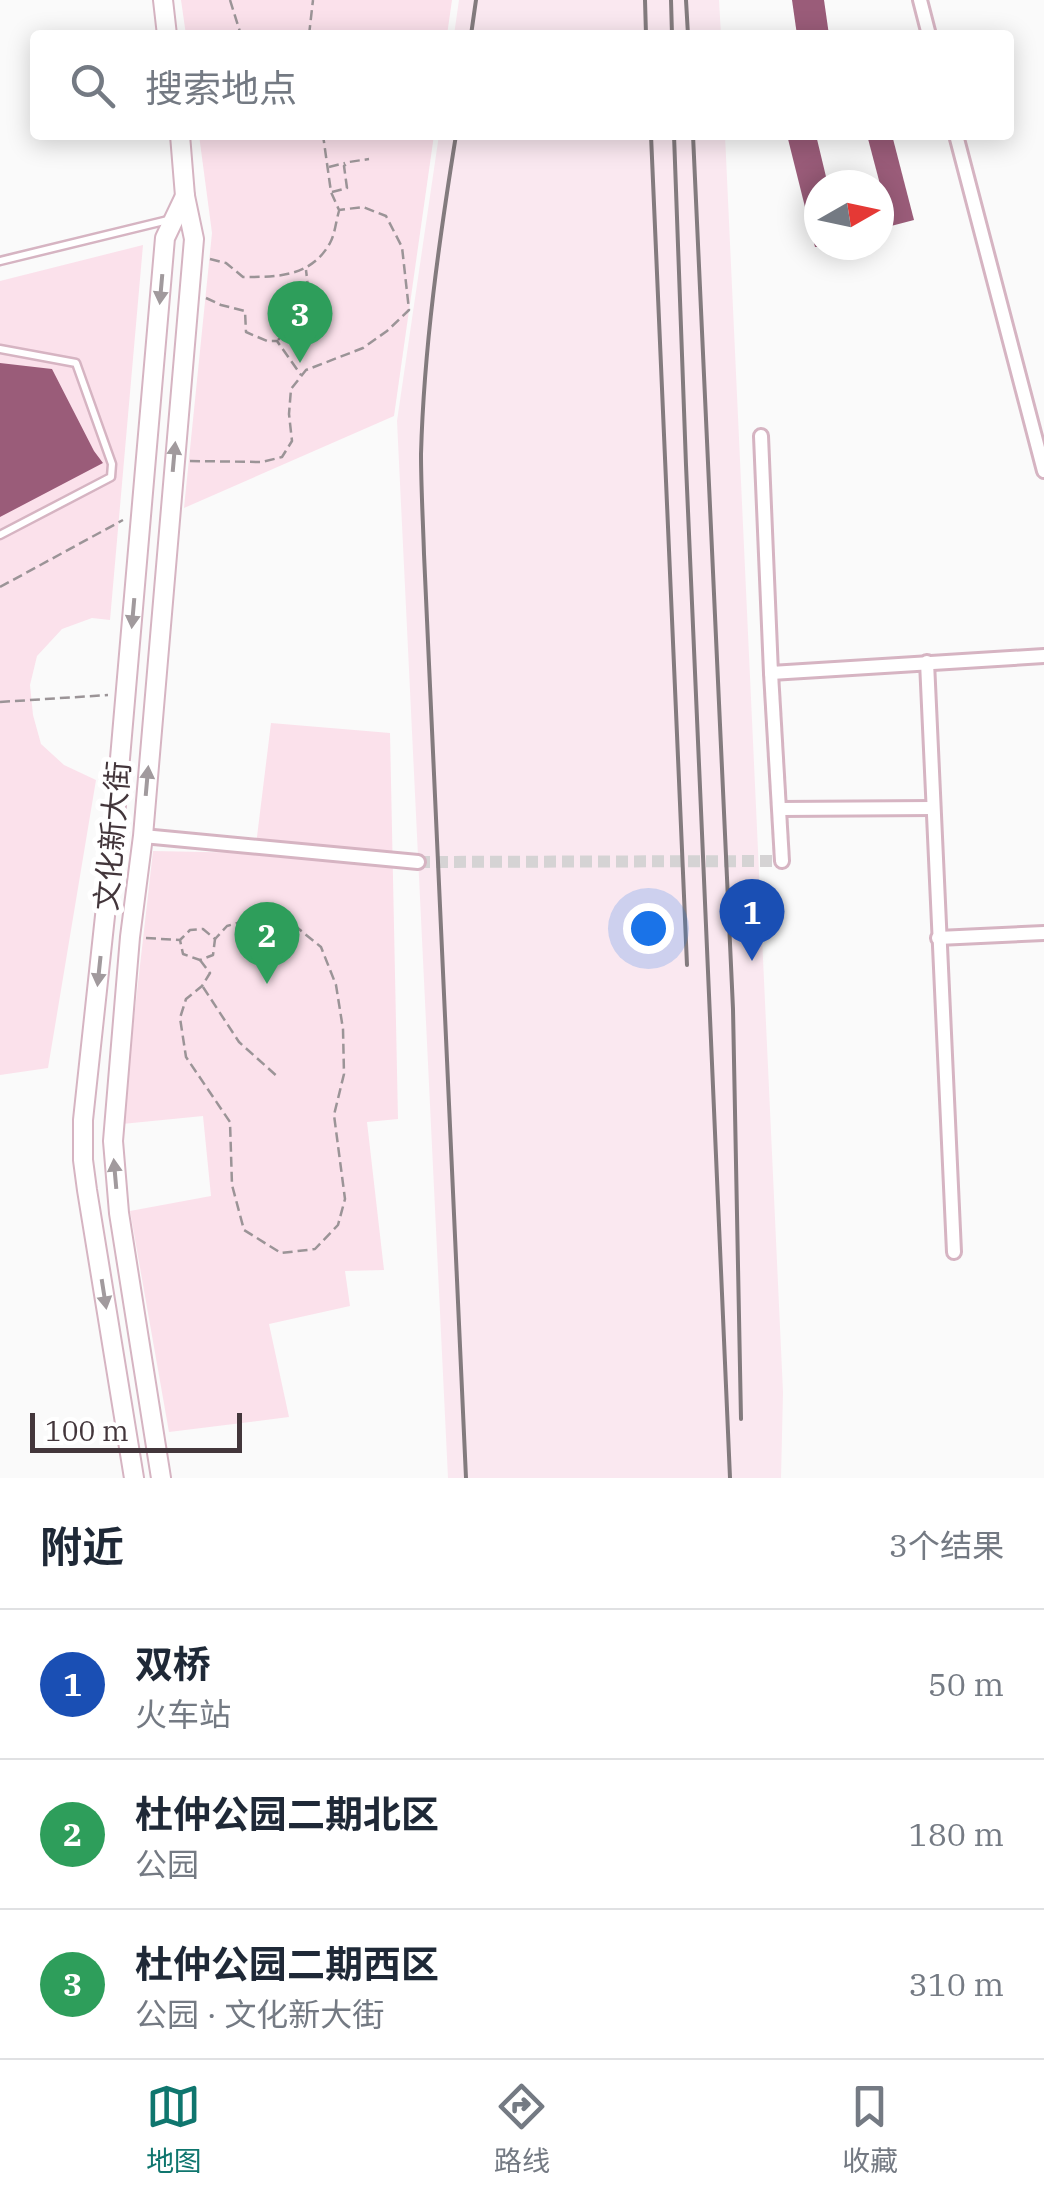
<!DOCTYPE html>
<html lang="zh">
<meta charset="utf-8">
<style>
:root{--surface:#fff;--page:#f6f6f7;--text:#1f2937;--muted:#747a83;--line:#e0e1e3;--accent:#0f766e}
body{margin:0;font-family:"IBM Plex Serif","Noto Sans SC",serif;background:var(--page);color:var(--text)}
.compass{position:absolute;left:804px;top:170px;width:90px;height:90px;border-radius:50%;background:var(--surface);box-shadow:0 5px 25px #0003;rotate:81deg}
.scale{position:absolute;left:30px;bottom:25px;width:212px;box-sizing:border-box;padding-left:10px;border:5px solid #43363b;border-top:0;font-size:28px;line-height:35px;white-space:nowrap;color:#43363b;-webkit-text-stroke:8px #fff;paint-order:stroke}
.you{position:absolute;left:648px;top:928px;width:35px;height:35px;margin:-25px;border:8px solid #fff;border-radius:50%;background:#1a73e8;box-shadow:0 0 0 15px #1a73e833}
.badge{display:grid;place-items:center;width:65px;height:65px;border-radius:50%;background:var(--accent);color:#fff;font-size:32px;font-weight:700}
.pin{position:absolute;translate:-50% -82px;filter:drop-shadow(0 2px 5px #0008)}
.pin::after{content:'';position:absolute;top:52px;width:35px;height:30px;background:inherit;clip-path:polygon(0 0,100% 0,50% 100%)}
.list{margin:0;padding:0;list-style:none}
h2{display:flex;justify-content:space-between;align-items:center;height:130px;margin:0;padding:0 40px;font-size:42px}
h2 small{font-size:32px;font-weight:400;color:var(--muted)}
.list li{display:grid;grid-template-columns:65px 1fr auto;gap:30px;align-items:center;box-sizing:border-box;height:150px;padding:0 40px;border-top:2px solid var(--line)}
.list b{display:block;font-size:38px;white-space:nowrap}
.list p{margin:0;font-size:32px;white-space:nowrap;color:var(--muted)}
.list em{font-size:32px;font-style:normal;color:var(--muted)}
.icon{flex:none;width:55px;height:55px;fill:none;stroke:currentColor;stroke-width:2;stroke-linecap:round;stroke-linejoin:round}
.map{position:relative;flex:none;width:1044px;height:1478px;overflow:hidden}
.search{position:absolute;background:var(--surface);box-shadow:0 5px 25px #0003;left:30px;right:30px;top:30px;height:110px;display:flex;align-items:center;gap:25px;box-sizing:border-box;padding:0 35px;border-radius:10px;color:var(--muted);font-size:38px}
.sheet{height:580px;background:var(--surface)}
nav{display:flex;justify-content:space-around;align-items:center;box-sizing:border-box;height:140px;border-top:2px solid var(--line);background:var(--surface);font-size:28px;color:var(--muted)}
nav a{display:grid;justify-items:center;gap:5px}
nav .on{color:var(--accent)}
.map>svg:first-child{display:block}
</style>
<div class="map">
<svg width="1044" height="1478" viewBox="0 0 1044 1478">
<rect width="100%" height="100%" fill="#fafafa"/>
<g fill="#fae8f0">
<polygon points="459,0 719,0 721,35 454,35"/>
<polygon points="439,135 725,135 783,1392 781,1478 448,1478 397,421"/>
</g>
<g fill="#fbe1eb">
<polygon points="181,0 452,0 447,35 186,35"/>
<polygon points="199,135 434,135 394,416 184,508 212,233"/>
<polygon points="143,245 110,620 92,618 62,629 37,656 30,685 33,715 41,744 64,765 96,780 48,1068 0,1075 0,281"/>
<polygon points="271,723 390,733 398,1119 367,1122 384,1270 345,1271 350,1306 269,1324 289,1417 169,1432 130,1211 211,1196 203,1116 122,1124 153,851 255,853"/>
</g>
<g fill="#9a5c79">
<polygon points="792,0 824,0 829,35 797,35"/>
<polygon points="787,135 816,135 828,185 819,185 819,247 815,247"/>
<polygon points="867,135 892,135 914,220 891,226"/>
<polygon points="0,363 52,369 94,451 103,463 0,517"/>
</g>
<g fill="none" stroke-linecap="round" stroke-linejoin="round">
<polyline stroke="#d5d3d4" stroke-width="12" stroke-dasharray="12 6" stroke-linecap="butt" points="418,862 782,861"/>
<defs>
<g id="service">
<polyline points="0,261 168,220"/>
<polyline points="0,349 76,363 112,464 111,477 0,535"/>
</g>
<g id="minor">
<polyline points="920,0 929,35"/>
<polyline points="956,135 1044,471"/>
<polyline points="761,436 771,673 1044,656"/>
<polyline points="927,662 954,1252"/>
<polyline points="771,673 782,861"/>
<polyline points="780,809 933,808"/>
<polyline points="143,836 418,862"/>
<polyline points="938,938 1044,933"/>
</g>
<g id="tertiary">
<polyline points="163,0 167,35"/>
<polyline points="134,1478 87,1190 83,1160 83,1120 112,851 165,238 185,196"/>
<polyline points="161,1478 119,1213 113,1141 130,937 143,836 194,239 185,196 180,135"/>
</g>
</defs>
<use href="#service" stroke="#d6b4c2" stroke-width="11"/>
<use href="#minor" stroke="#d6b4c2" stroke-width="18"/>
<use href="#tertiary" stroke="#d6b4c2" stroke-width="22"/>
<g stroke="#9b9497" stroke-width="2.5" stroke-dasharray="10 5" stroke-linecap="butt">
<polyline points="230,0 241,35"/>
<polyline points="309,35 313,0"/>
<polyline points="329,167 345,163"/>
<polyline points="332,192 347,188 344,166 349,162 369,159"/>
<path d="M210,259L226,263L243,277C278,277 311,277 330,243C335,234 336,221 339,211"/>
<polyline points="206,298 221,305 245,311 246,332 267,341 277,341 301,375"/>
<path d="M278,340L288,329C286,307 293,301 308,287L306,270"/>
<polyline points="190,461 262,462 282,457 292,441 289,414 291,389 306,370 363,348 387,331 409,310 402,247 386,216 363,207 339,210 331,192 323,135"/>
<polyline points="0,587 123,520"/>
<polyline points="0,702 108,695"/>
<polyline points="146,938 180,940 190,930 203,929 215,939 213,955 200,960 183,954 180,940"/>
<polyline points="200,960 210,973 202,986 186,999 180,1018 186,1057 230,1122 232,1185 244,1230 281,1253 315,1249 338,1225 345,1199 334,1115 344,1074 343,1029 336,985 321,947 294,925 259,917 227,926 215,939"/>
<polyline points="203,987 239,1042 279,1078"/>
</g>
<use href="#service" stroke="#fff" stroke-width="6"/>
<use href="#minor" stroke="#fff" stroke-width="12"/>
<use href="#tertiary" stroke="#fff" stroke-width="18"/>
<g stroke="#837b7e" stroke-width="4">
<polyline points="645,0 646,35"/>
<polyline points="671,0 672,35"/>
<polyline points="686,0 688,35"/>
<polyline points="471,35 476,0"/>
<path d="M456,135C439,241 424,347 421,454C421,487 423,521 424,554L466,1478"/>
<polyline points="651,135 687,965"/>
<polyline points="674,135 686,465 730,1478"/>
<polyline points="693,135 733,1009 741,1419"/>
</g>
</g>
<defs><path id="oneway-solid" d="M-6-.8H1V-3.2L6.5 0L1 3.2V.8H-6Z" transform="scale(2.5)"/></defs>
<g fill="#a19a9d">
<use href="#oneway-solid" transform="translate(161 289) rotate(95)"/>
<use href="#oneway-solid" transform="translate(174 457) rotate(-85)"/>
<use href="#oneway-solid" transform="translate(133 613) rotate(95)"/>
<use href="#oneway-solid" transform="translate(147 781) rotate(-85)"/>
<use href="#oneway-solid" transform="translate(99 971) rotate(96)"/>
<use href="#oneway-solid" transform="translate(115 1174) rotate(-95)"/>
<use href="#oneway-solid" transform="translate(104 1294) rotate(81)"/>
</g>
<g text-anchor="middle" stroke-width="10" stroke-linejoin="round" paint-order="stroke">
<g font-size="30" fill="#43363b" stroke="#fff">
<text transform="translate(113 836) rotate(-85)" y="10">文化新大街</text>
</g>
</g>
</svg>
<svg class="compass" viewBox="-18 -18 36 36"><path d="M0-13l5 13h-10z" fill="#e53935"/><path d="M0 13l5-13h-10z" fill="#747a83"/></svg>
<div class="scale">100 m</div>
<div class="you"></div>
<div class="pin badge" style="left:752px;top:961px;background:#1a4fb4">1</div>
<div class="pin badge" style="left:267px;top:984px;background:#2e9e5b">2</div>
<div class="pin badge" style="left:300px;top:363px;background:#2e9e5b">3</div>
<div class="search"><svg class="icon" aria-label="search" viewBox="0 0 24 24"><circle cx="10" cy="10" r="6"/><path d="M15 15l6 6"/></svg>搜索地点</div>
</div>
<section class="sheet">
<h2>附近<small>3个结果</small></h2>
<ul class="list">
<li><span class="badge" style="background:#1a4fb4">1</span><div><b>双桥</b><p>火车站</p></div><em>50 m</em></li>
<li><span class="badge" style="background:#2e9e5b">2</span><div><b>杜仲公园二期北区</b><p>公园</p></div><em>180 m</em></li>
<li><span class="badge" style="background:#2e9e5b">3</span><div><b>杜仲公园二期西区</b><p>公园 · 文化新大街</p></div><em>310 m</em></li>
</ul>
</section>
<nav>
<a class="on"><svg class="icon" aria-label="map" viewBox="0 0 24 24"><path d="M3 6l6-2 6 2 6-2v14l-6 2-6-2-6 2zM9 4v14M15 6v14"/></svg>地图</a>
<a><svg class="icon" aria-label="directions" viewBox="0 0 24 24"><path d="M12 3l9 9-9 9-9-9zM9 14v-3h6M13 9l2 2-2 2"/></svg>路线</a>
<a><svg class="icon" aria-label="saved" viewBox="0 0 24 24"><path d="M7 4h10v16l-5-4-5 4z"/></svg>收藏</a>
</nav>
